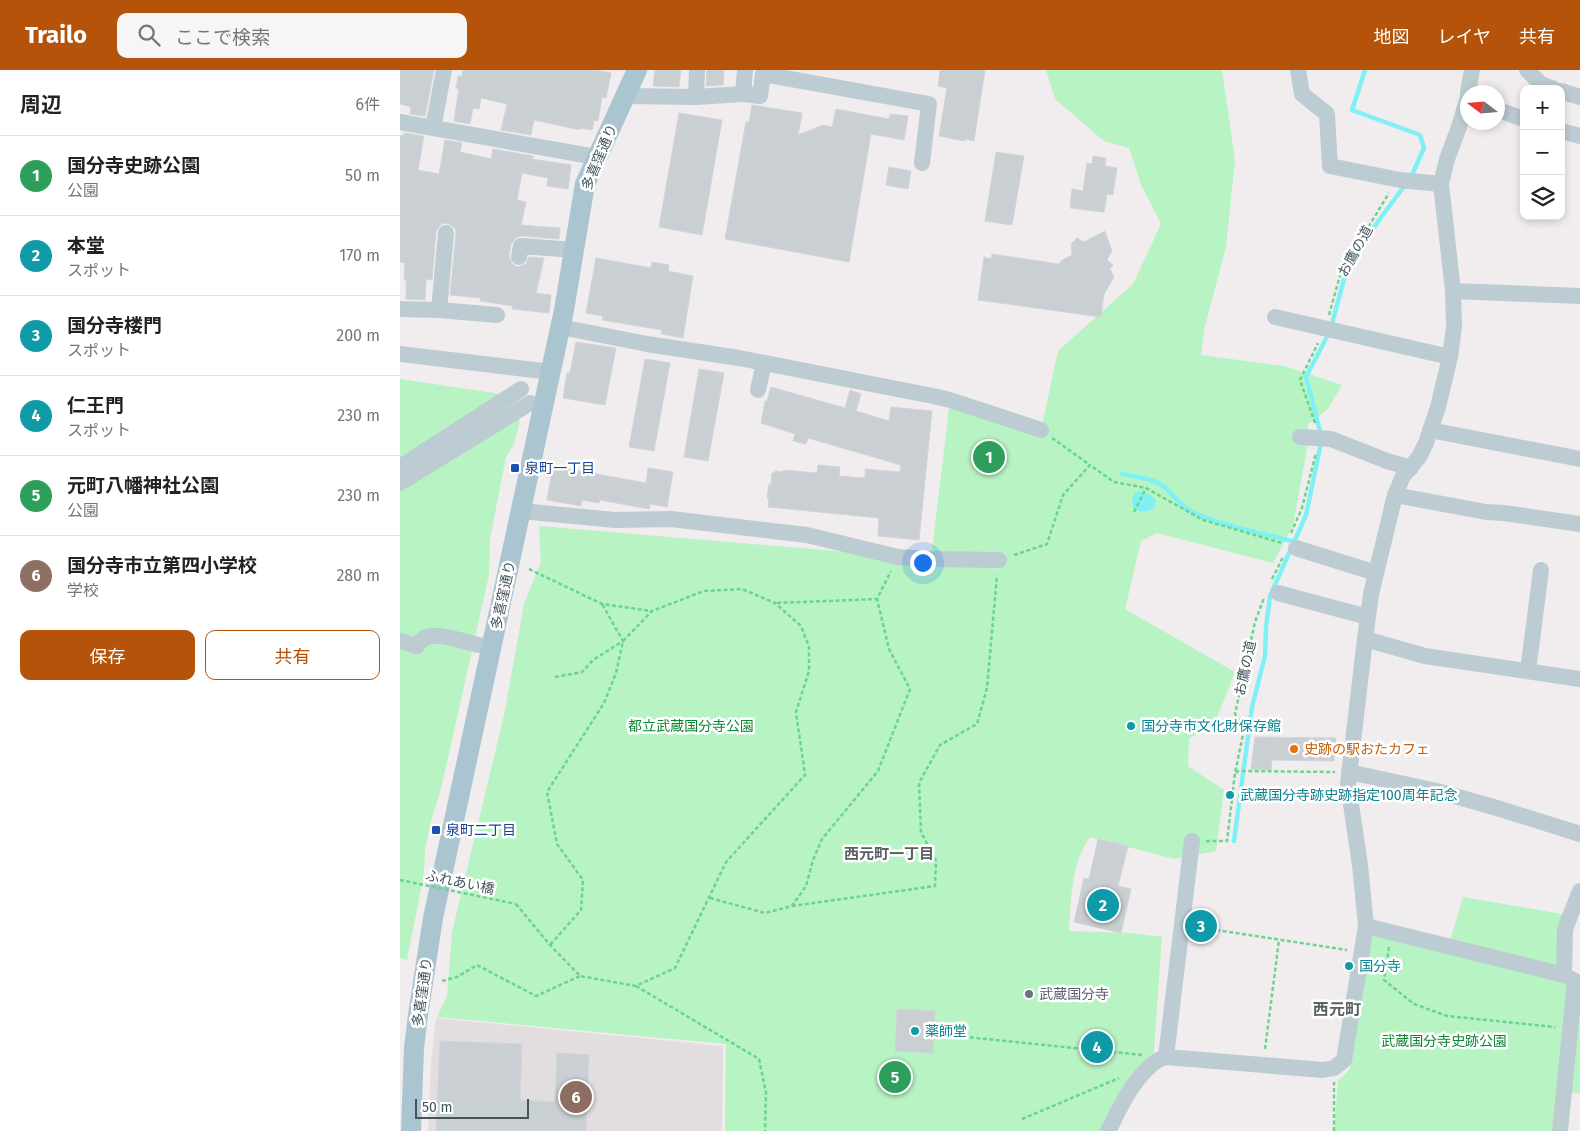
<!DOCTYPE html>
<html lang="ja">
<meta charset="utf-8">
<style>
:root{--surface:#fff;--page:#f6f6f6;--text:#222;--muted:#767676;--line:#e0e0e0;--accent:#b45309}
body{margin:0;font-family:"Fira Sans","Noto Sans JP",sans-serif;background:var(--page);color:var(--text)}
.controls{position:absolute;right:15px;top:15px;display:grid;overflow:hidden;border-radius:10px;box-shadow:0 2px 8px #0003}
.controls button{width:45px;height:45px;display:grid;place-items:center;padding:0;border:0;border-bottom:1px solid var(--line);background:var(--surface);color:var(--text);font:25px sans-serif}
.compass{position:absolute;left:1060px;top:15px;width:45px;height:45px;border-radius:50%;background:var(--surface);box-shadow:0 2px 8px #0003;rotate:286deg}
.scale{position:absolute;left:15px;bottom:12px;width:114px;box-sizing:border-box;padding-left:5px;border:2px solid #44565d;border-top:0;font-size:14px;line-height:18px;white-space:nowrap;color:#44565d;-webkit-text-stroke:4px #fff;paint-order:stroke}
.you{position:absolute;left:522px;top:492px;width:18px;height:18px;margin:-12px;border:4px solid #fff;border-radius:50%;background:#1a73e8;box-shadow:0 0 0 8px #1a73e833}
.badge{display:grid;place-items:center;width:32px;height:32px;border-radius:50%;background:var(--accent);color:#fff;font-size:16px;font-weight:700}
.pin{position:absolute;translate:-50% -50%;border:2px solid #fff;box-shadow:0 1px 5px #0006}
.list{margin:0;padding:0;list-style:none}
h2{display:flex;justify-content:space-between;align-items:center;height:65px;margin:0;padding:0 20px;font-size:21px}
h2 small{font-size:16px;font-weight:400;color:var(--muted)}
.list li{display:grid;grid-template-columns:32px 1fr auto;gap:15px;align-items:center;box-sizing:border-box;height:80px;padding:0 20px;border-top:1px solid var(--line)}
.list b{display:block;font-size:19px;white-space:nowrap}
.list p{margin:0;font-size:16px;white-space:nowrap;color:var(--muted)}
.list em{font-size:16px;font-style:normal;color:var(--muted)}
.actions{display:flex;gap:10px;padding:15px 20px}
.actions a{flex:1;padding:11px 0;border:1px solid var(--accent);border-radius:10px;text-align:center;font-size:18px;color:var(--accent)}
.actions .main{background:var(--accent);color:#fff}
.icon{flex:none;width:28px;height:28px;fill:none;stroke:currentColor;stroke-width:2;stroke-linecap:round;stroke-linejoin:round}
.map{position:relative;flex:none;width:1180px;height:1061px;overflow:hidden}
header{display:flex;align-items:center;gap:30px;box-sizing:border-box;height:70px;padding:0 25px;background:var(--accent);color:#fff}
header strong{font-size:24px}
nav{display:flex;gap:28px;margin-inline-start:auto;font-size:18px}
.search{width:350px;height:45px;background:var(--page);display:flex;align-items:center;gap:12px;box-sizing:border-box;padding:0 18px;border-radius:10px;color:var(--muted);font-size:19px}
main{display:flex}
aside{flex:1;background:var(--surface)}
.map>svg:first-child{display:block}
</style>
<header>
<strong>Trailo</strong>
<div class="search"><svg class="icon" aria-label="search" viewBox="0 0 24 24"><circle cx="10" cy="10" r="6"/><path d="M15 15l6 6"/></svg>ここで検索</div>
<nav><a>地図</a><a>レイヤ</a><a>共有</a></nav>
</header>
<main>
<aside>
<h2>周辺<small>6件</small></h2>
<ul class="list">
<li><span class="badge" style="background:#2e9e5b">1</span><div><b>国分寺史跡公園</b><p>公園</p></div><em>50 m</em></li>
<li><span class="badge" style="background:#0f9aa8">2</span><div><b>本堂</b><p>スポット</p></div><em>170 m</em></li>
<li><span class="badge" style="background:#0f9aa8">3</span><div><b>国分寺楼門</b><p>スポット</p></div><em>200 m</em></li>
<li><span class="badge" style="background:#0f9aa8">4</span><div><b>仁王門</b><p>スポット</p></div><em>230 m</em></li>
<li><span class="badge" style="background:#2e9e5b">5</span><div><b>元町八幡神社公園</b><p>公園</p></div><em>230 m</em></li>
<li><span class="badge" style="background:#8d6e63">6</span><div><b>国分寺市立第四小学校</b><p>学校</p></div><em>280 m</em></li>
</ul>
<div class="actions"><a class="main">保存</a><a>共有</a></div>
</aside>
<div class="map">
<svg width="1180" height="1061" viewBox="0 0 1180 1061">
<rect width="100%" height="100%" fill="#f1edee"/>
<polygon fill="#e2dee0" points="36,948 323,976 322,1061 28,1061 31,993"/>
<g fill="#b7f3c3">
<path d="M646,0H822L835,90L826,177L804,260L801,285L884,296L942,315L927,340L908,354L909,368L893,456L873,493L757,463L741,471L725,539L835,602L815,652L789,669L788,696L824,720L816,781L774,789L690,767C671,793 671,830 669,861L730,863L762,867L753,994L708,1061H325L326,974L37,947L47,926L52,862L104,645L124,534L141,492L139,456L531,489L550,330L641,360L658,281L733,214L761,154L741,115L729,78L704,71L655,29Z"/>
<polygon points="0,309 101,324 120,351 114,374 106,387 90,469 89,505 41,719 31,751 25,781 24,804 7,890 0,888"/>
<polygon points="1063,827 1162,844 1157,865 1158,894 1153,895 1050,871"/>
<polygon points="970,864 1180,912 1180,1023 1164,1022 1160,1061 934,1061 938,1011 950,999 961,882"/>
</g>
<path fill="#7ff1f5" d="M739,421L750,425L756,430L755,437C747,443 742,443 733,438L732,432L734,424Z"/>
<g fill="none" stroke-linecap="round" stroke-linejoin="round">
<g stroke="#7ff1f5" stroke-width="4.5">
<polyline points="965,0 952,40 1020,65 1024,78 1011,107"/>
<polyline points="921,365 906,307 930,261 946,202 977,153 1005,115"/>
<path d="M722,404C736,407 755,408 766,418C775,427 782,438 795,443C826,457 862,463 895,472"/>
<polyline points="834,771 852,637 865,586 866,557 870,526 906,445 921,373"/>
</g>
</g>
<g fill="#c9cfd3" stroke="#d1d5da">
<polygon points="0,0 34,0 25,46 10,44 11,37 0,34"/>
<polygon points="63,0 195,0 211,3 206,28 202,27 198,51 194,50 192,60 180,58 180,60 134,50 131,65 101,60 107,34 81,28 79,39 73,38 70,54 54,51 59,19 56,18 58,6 62,6"/>
<polygon points="255,0 281,0 279,17 253,16"/>
<polygon points="307,0 324,0 323,15 306,16"/>
<polygon points="540,0 585,0 574,71 565,69 564,71 539,66 547,18 538,16"/>
<polygon points="352,35 402,43 398,65 423,55 432,57 436,39 489,49 490,44 508,46 504,70 471,64 449,192 325,169 346,52 349,52"/>
<polygon points="279,43 322,50 302,165 259,157"/>
<polygon points="4,63 24,66 18,100 39,104 45,70 62,73 60,82 91,89 93,79 133,86 132,89 171,95 168,119 147,116 148,108 122,103 117,130 126,132 121,155 160,158 159,169 122,166 117,167 111,174 109,185 112,194 118,197 126,194 129,187 144,188 136,223 151,225 149,243 112,239 113,236 80,231 81,228 50,225 56,164 55,158 47,153 41,154 36,162 32,210 26,209 25,230 6,229 6,210 4,210 5,193 0,192 0,65 3,66"/>
<polygon points="596,82 624,86 612,155 585,151"/>
<polygon points="693,86 706,88 705,96 717,98 713,125 707,124 704,142 670,138 672,119 683,121 687,93 692,94"/>
<polygon points="489,97 511,101 508,119 486,115"/>
<polygon points="705,161 712,181 707,190 713,195 710,199 714,207 704,224 701,247 578,230 584,187 591,189 592,184 659,194 662,190 672,185 671,174 677,168 684,172"/>
<polygon points="196,188 251,198 252,192 269,195 268,201 293,206 283,268 261,264 262,260 202,250 203,246 186,243"/>
<polygon points="176,272 216,278 205,335 163,328 167,303 170,303"/>
<polygon points="245,289 270,293 254,381 229,377"/>
<polygon points="299,299 324,303 308,391 284,387"/>
<polygon points="371,317 445,338 450,320 461,324 456,341 489,351 491,337 532,341 519,470 478,466 479,448 368,437 369,429 367,428 369,414 371,414 372,403 374,403 375,401 383,402 383,400 417,403 418,395 440,397 439,406 465,408 465,399 500,402 501,395 408,368 406,374 393,371 395,364 361,353 365,331 367,331"/>
<polygon points="153,396 246,413 248,398 273,402 267,437 250,434 249,439 200,430 199,433 182,430 181,436 147,430"/>
<polygon points="855,667 936,668 934,691 872,690 871,700 851,699"/>
<polygon points="698,769 728,776 718,816 731,819 721,863 674,852 684,808 689,809"/>
<polygon points="794,843 812,845 809,868 791,866"/>
<polygon points="497,939 535,941 533,983 495,981"/>
<polygon points="690,962 707,964 705,991 688,990"/>
<polygon points="40,971 122,974 120,1030 155,1032 157,983 189,985 186,1061 36,1061"/>
</g>
<g fill="none" stroke-linecap="round" stroke-linejoin="round">
<g stroke="#6bd58e" stroke-width="2.5" stroke-dasharray="4 2.5" stroke-linecap="butt">
<polyline points="929,245 941,202 989,123"/>
<polyline points="915,353 900,310 918,273"/>
<polyline points="652,368 690,395"/>
<polyline points="734,442 746,418"/>
<polyline points="891,463 902,438 916,383"/>
<polyline points="614,485 647,474 663,425 690,395 714,412 746,418 803,450 882,473"/>
<polyline points="129,499 202,534 252,541"/>
<polyline points="872,509 883,487"/>
<polyline points="377,533 477,529 491,501"/>
<polyline points="155,607 182,602 193,590 223,571 202,534"/>
<polyline points="836,703 838,701 935,702"/>
<polyline points="806,771 827,771 835,703 844,660 835,644 855,552 864,528"/>
<polyline points="310,828 365,843 392,836 406,816 413,790 422,769 478,701 510,619 489,579 477,529"/>
<polyline points="116,834 150,875 180,906 236,916 275,898 326,792 405,705 396,642 409,601 409,577 401,556 375,533 342,519 304,521 252,541 223,571 216,603 204,633 147,722 157,774 183,810 181,840 150,875"/>
<polyline points="392,836 535,816 536,791 521,762 519,713 540,675 577,654 587,618 597,505"/>
<polyline points="797,857 947,880"/>
<polyline points="989,877 984,910 1014,934 1047,946 1155,957"/>
<polyline points="42,911 57,907 77,895 136,926 180,906"/>
<polyline points="236,916 359,989 366,1023 365,1061"/>
<polyline points="557,966 742,985"/>
<polyline points="865,979 879,870"/>
<polyline points="622,1049 719,1008"/>
<polyline points="934,1061 934,1012"/>
</g>
<g stroke="#bcccd2" stroke-width="16">
<polyline points="898,0 902,24 927,44 930,96 1000,110 1041,114"/>
<polyline points="1127,0 1141,14 1154,19"/>
<polyline points="1161,21 1180,27"/>
<polyline points="1068,22 1072,0"/>
<polyline points="343,24 360,26 363,4 529,34 522,93"/>
<polyline points="226,26 296,27 343,24 345,0"/>
<polyline points="296,27 297,0"/>
<polyline points="1098,40 1124,49"/>
<polyline points="0,52 196,87"/>
<polyline points="33,58 44,0"/>
<polyline points="1161,61 1180,66"/>
<polyline points="119,187 121,176 174,180"/>
<polyline points="1053,221 1180,226"/>
<polyline points="0,239 39,240 97,245"/>
<polyline points="39,240 46,163"/>
<polyline points="875,247 1050,287"/>
<polyline points="161,257 247,274 339,288 533,326 550,330 641,360"/>
<polyline points="0,284 151,302"/>
<polyline points="358,320 364,293"/>
<polyline points="1030,360 1180,389"/>
<polyline points="900,367 931,369 987,391 1011,398"/>
<polyline points="0,397 121,319"/>
<polyline points="0,413 130,333"/>
<polyline points="995,425 1086,442 1104,443 1180,454"/>
<polyline points="121,441 215,450 271,449 407,465 498,487 532,489 599,490"/>
<polyline points="896,478 976,503"/>
<polyline points="878,523 968,547"/>
<polyline points="965,569 1025,586 1180,609"/>
<path d="M0,571L17,576C20,571 24,567 30,566C43,564 66,572 79,575"/>
<polyline points="1128,601 1141,500"/>
<polyline points="949,702 1037,721 1097,738 1180,764"/>
<polyline points="966,856 1164,905 1175,911 1160,1061"/>
<polyline points="1164,905 1165,859 1180,821"/>
<polyline points="766,987 792,771"/>
<path d="M708,1061C713,1053 716,1044 721,1036C729,1020 748,991 766,987L923,1000L934,998L944,990L966,856L960,795L948,714L965,569L971,524L995,425L1003,406L1019,387L1026,373L1038,337L1050,287L1054,257L1053,221L1041,114L1047,89L1059,57L1068,27"/>
</g>
<polyline stroke="#aac4d0" stroke-width="20" points="11,1061 14,978 18,945 33,848 164,240 185,114 237,0"/>
<polyline stroke="#6bd58e" stroke-width="2.5" stroke-dasharray="4 2.5" stroke-linecap="butt" points="0,810 116,834"/>
</g>
<g fill="#1a4fb4" stroke="#fff" stroke-width="2">
<rect x="110" y="393" width="10" height="10" rx="2.5"/>
<rect x="31" y="755" width="10" height="10" rx="2.5"/>
</g>
<g fill="#0f9aa8" stroke="#fff" stroke-width="2">
<circle cx="731" cy="656" r="5"/>
<circle cx="830" cy="725" r="5"/>
<circle cx="949" cy="896" r="5"/>
<circle cx="515" cy="961" r="5"/>
</g>
<circle fill="#e8710a" stroke="#fff" stroke-width="2" cx="894" cy="679" r="5"/>
<circle fill="#6b7280" stroke="#fff" stroke-width="2" cx="629" cy="924" r="5"/>
<g text-anchor="middle" stroke-width="5" stroke-linejoin="round" paint-order="stroke">
<g font-size="14" fill="#44565d" stroke="#fff">
<text transform="translate(199 87) rotate(-67)" y="5">多喜窪通り</text>
<text transform="translate(955 181) rotate(-61)" y="5">お鷹の道</text>
<text transform="translate(103 525) rotate(-78)" y="5">多喜窪通り</text>
<text transform="translate(845 598) rotate(-78)" y="5">お鷹の道</text>
<text transform="translate(60 812) rotate(12)" y="5">ふれあい橋</text>
<text transform="translate(22 922) rotate(-82)" y="5">多喜窪通り</text>
</g>
<g font-size="14" fill="#164399" stroke="#fff" text-anchor="start">
<text x="125" y="403">泉町一丁目</text>
<text x="46" y="765">泉町二丁目</text>
</g>
<g font-size="14" fill="#0d8634" stroke="#fff">
<text x="291" y="661">都立武蔵国分寺公園</text>
<text x="1044" y="976">武蔵国分寺史跡公園</text>
</g>
<g font-size="14" fill="#0d838f" stroke="#fff" text-anchor="start">
<text x="741" y="661">国分寺市文化財保存館</text>
<text x="840" y="730">武蔵国分寺跡史跡指定100周年記念</text>
<text x="959" y="901">国分寺</text>
<text x="525" y="966">薬師堂</text>
</g>
<g font-size="14" fill="#c56008" stroke="#fff" text-anchor="start">
<text x="904" y="684">史跡の駅おたカフェ</text>
</g>
<g font-size="14" fill="#5b616d" stroke="#fff" text-anchor="start">
<text x="639" y="929">武蔵国分寺</text>
</g>
<g font-size="15" font-weight="bold" fill="#5a6064" stroke="#fff">
<text x="489" y="789">西元町一丁目</text>
</g>
<g font-size="16" font-weight="bold" fill="#5a6064" stroke="#fff">
<text x="937" y="945">西元町</text>
</g>
</g>
</svg>
<div class="controls">
<button>+</button>
<button>−</button>
<button><svg class="icon" aria-label="layers" viewBox="0 0 24 24"><path d="M12 4l9 5-9 5-9-5zM3 14l9 5 9-5"/></svg></button>
</div>
<svg class="compass" viewBox="-18 -18 36 36"><path d="M0-13l5 13h-10z" fill="#e53935"/><path d="M0 13l5-13h-10z" fill="#767676"/></svg>
<div class="scale">50 m</div>
<div class="you"></div>
<div class="pin badge" style="left:589px;top:387px;background:#2e9e5b">1</div>
<div class="pin badge" style="left:703px;top:835px;background:#0f9aa8">2</div>
<div class="pin badge" style="left:801px;top:856px;background:#0f9aa8">3</div>
<div class="pin badge" style="left:697px;top:977px;background:#0f9aa8">4</div>
<div class="pin badge" style="left:495px;top:1007px;background:#2e9e5b">5</div>
<div class="pin badge" style="left:176px;top:1027px;background:#8d6e63">6</div>
</div>
</main>
